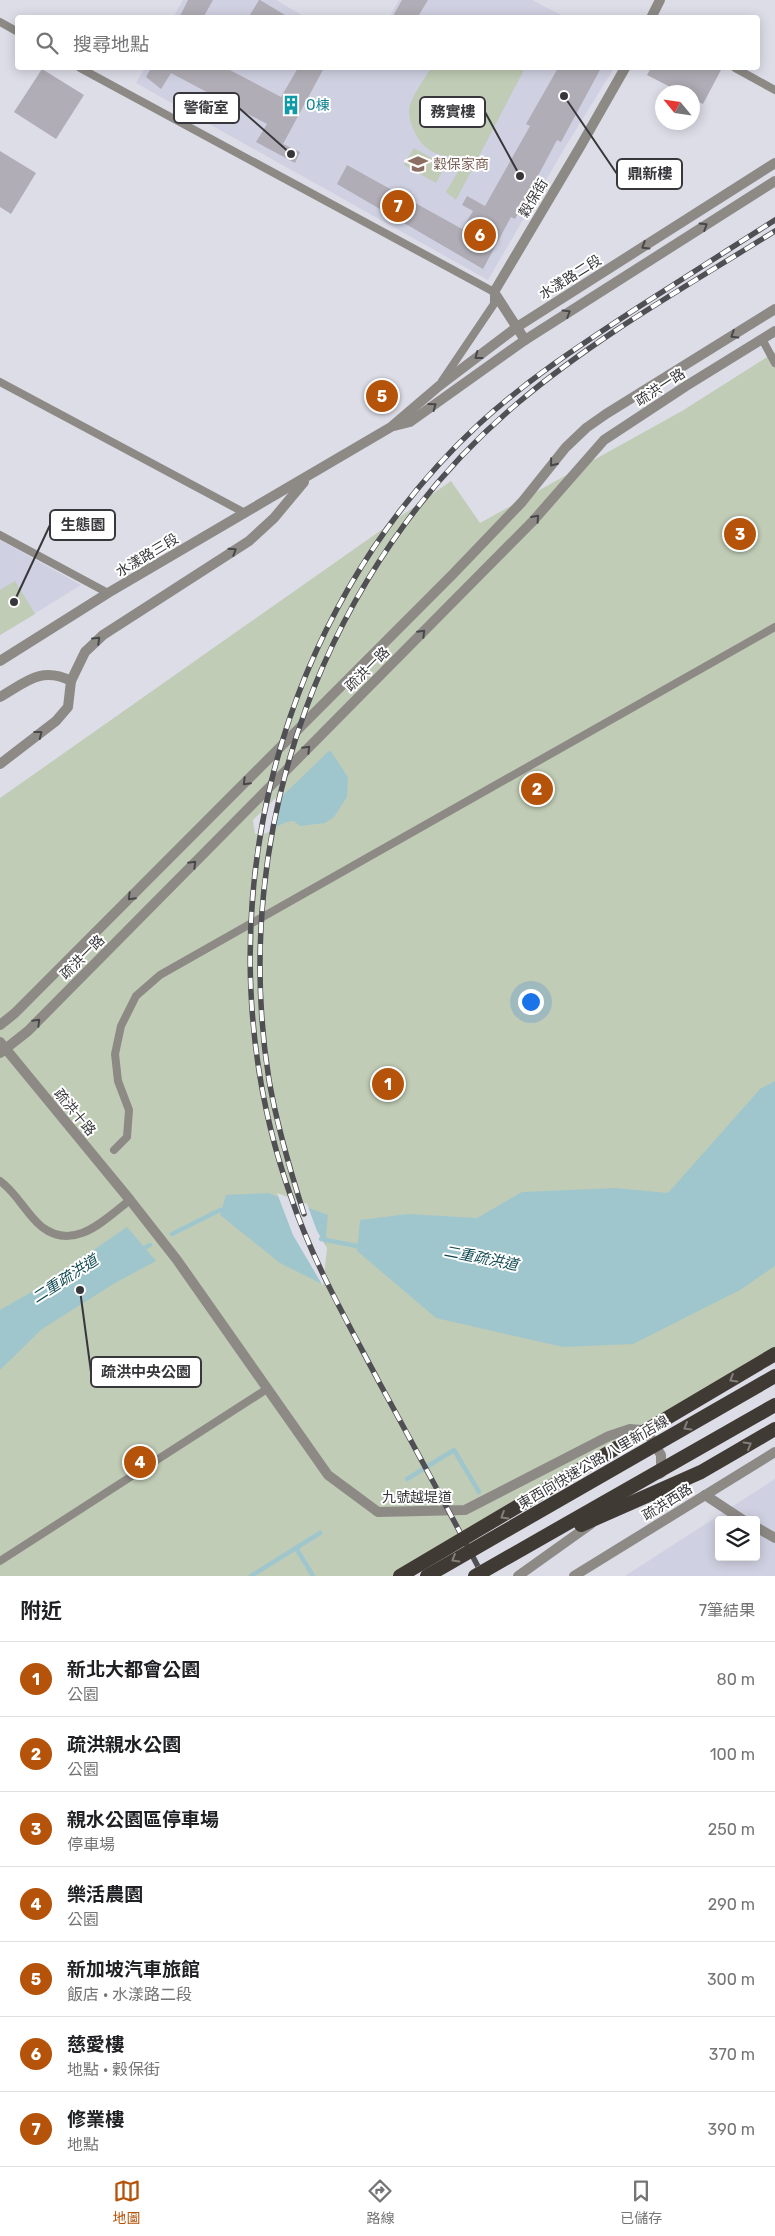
<!DOCTYPE html>
<html lang="zh-TW">
<meta charset="utf-8">
<style>
:root{--surface:#fff;--page:#f2f2f2;--text:#202124;--muted:#757577;--line:#e0e0e0;--accent:#b45309}
body{margin:0;font-family:Rubik,"Noto Sans TC",sans-serif;background:var(--page);color:var(--text)}
.controls{position:absolute;right:15px;bottom:15px;display:grid;overflow:hidden;border-radius:5px;box-shadow:0 2px 12px #0003}
.controls button{width:45px;height:45px;display:grid;place-items:center;padding:0;border:0;border-bottom:1px solid var(--line);background:var(--surface);color:var(--text);font:25px sans-serif}
.compass{position:absolute;left:655px;top:85px;width:45px;height:45px;border-radius:50%;background:var(--surface);box-shadow:0 2px 12px #0003;rotate:299deg}
.you{position:absolute;left:530px;top:1001px;width:18px;height:18px;margin:-12px;border:4px solid #fff;border-radius:50%;background:#1a73e8;box-shadow:0 0 0 8px #1a73e833}
.badge{display:grid;place-items:center;width:32px;height:32px;border-radius:50%;background:var(--accent);color:#fff;font-size:16px;font-weight:700}
.pin{position:absolute;translate:-50% -50%;border:2px solid #fff;box-shadow:0 1px 5px #0006}
.list{margin:0;padding:0;list-style:none}
h2{display:flex;justify-content:space-between;align-items:center;height:65px;margin:0;padding:0 20px;font-size:21px}
h2 small{font-size:16px;font-weight:400;color:var(--muted)}
.list li{display:grid;grid-template-columns:32px 1fr auto;gap:15px;align-items:center;box-sizing:border-box;height:75px;padding:0 20px;border-top:1px solid var(--line)}
.list b{display:block;font-size:19px;white-space:nowrap}
.list p{margin:0;font-size:16px;white-space:nowrap;color:var(--muted)}
.list em{font-size:16px;font-style:normal;color:var(--muted)}
.icon{flex:none;width:28px;height:28px;fill:none;stroke:currentColor;stroke-width:2;stroke-linecap:round;stroke-linejoin:round}
.map{position:relative;flex:none;width:775px;height:1576px;overflow:hidden}
.search{position:absolute;background:var(--surface);box-shadow:0 2px 12px #0003;left:15px;right:15px;top:15px;height:55px;display:flex;align-items:center;gap:12px;box-sizing:border-box;padding:0 18px;border-radius:5px;color:var(--muted);font-size:19px}
.sheet{height:590px;background:var(--surface)}
nav{display:flex;justify-content:space-around;align-items:center;box-sizing:border-box;height:70px;border-top:1px solid var(--line);background:var(--surface);font-size:14px;color:var(--muted)}
nav a{display:grid;justify-items:center;gap:2px}
nav .on{color:var(--accent)}
.map>svg:first-child{display:block}
</style>
<div class="map">
<svg width="775" height="1576" viewBox="0 0 775 1576">
<rect width="100%" height="100%" fill="#dddde8"/>
<g fill="#cfd0e1" fill-rule="evenodd">
<polygon points="183,0 276,0 305,17 173,18"/>
<polygon points="399,0 532,0 565,17 389,18"/>
<polygon points="145,68 614,68 564,149 488,280 136,83"/>
<polygon points="0,540 81,585 0,635"/>
<path d="M775,1479V1576H625ZM719,1520H756V1557H719Z"/>
</g>
<g fill="#c0ccb6">
<path d="M431,68H525L456,200L446,192L466,158C440,156 424,155 413,128C410,122 408,112 410,105C414,93 424,79 431,68Z"/>
<polygon points="414,148 445,166 436,183 404,165"/>
<polygon points="775,352 775,1356 410,1576 0,1576 0,798 451,481 480,523 682,411"/>
<polygon points="15,581 35,614 0,635 0,590"/>
</g>
<g fill="#a0c6cd">
<polygon points="330,750 348,777 347,797 334,817 325,823 300,826 294,821 287,822 263,832 255,822"/>
<polygon points="775,1081 775,1266 740,1290 633,1344 563,1347 436,1318 357,1251 360,1220 408,1214 477,1218 522,1192 615,1188 668,1193 760,1089"/>
<polygon points="268,1193 328,1215 322,1284 280,1263 220,1215 226,1195"/>
<polygon points="127,1227 156,1261 115,1283 42,1329 0,1370 0,1310 40,1287"/>
</g>
<g fill="#dddde8">
<polygon points="282,792 274,830 264,834 255,834 253,820"/>
<polygon points="277,1193 307,1204 317,1231 327,1248 323,1286 293,1235"/>
</g>
<g fill="none" stroke-linecap="round" stroke-linejoin="round">
<g stroke="#a0c6cd" stroke-width="4.5">
<polyline points="172,1234 220,1210 227,1212"/>
<polyline points="321,1239 362,1247"/>
<polyline points="140,1250 150,1245"/>
<polyline points="407,1479 454,1450 479,1492"/>
<polyline points="296,1548 313,1576"/>
<polyline points="251,1576 320,1533"/>
</g>
</g>
<g fill="#b0adb6">
<polygon points="188,0 213,0 203,18 179,18"/>
<polygon points="259,0 260,0 290,18 248,18"/>
<polygon points="402,0 428,0 417,18 392,18"/>
<polygon points="151,68 226,68 281,97 298,68 324,68 283,144 300,152 295,163 256,142 267,124 171,73 161,89 146,77"/>
<polygon points="558,68 601,68 561,142 557,140 515,219 511,217 483,269 337,184 347,165 462,229 473,211 462,205 467,196 485,206 530,126 526,124"/>
<polygon points="651,68 722,68 703,104 692,99 692,92 680,92 647,75"/>
<polygon points="42,69 84,95 56,139 14,112"/>
<polygon points="0,151 36,173 11,214 0,207"/>
</g>
<g fill="none" stroke-linecap="round" stroke-linejoin="round">
<g stroke="#8d8a86" stroke-width="8">
<polyline points="0,22 18,32"/>
<polyline points="80,68 494,292 494,304 442,381"/>
<polyline points="735,68 775,90"/>
<polyline points="762,339 775,363"/>
<polyline points="0,382 245,513"/>
<polyline points="0,535 108,593"/>
<polyline points="114,1150 127,1137 129,1110 118,1081 115,1054 121,1026 136,996 160,975 775,627"/>
<path d="M0,1181C17,1193 26,1214 42,1227C75,1252 105,1219 130,1200"/>
<polyline points="0,1561 267,1389"/>
</g>
<g stroke="#8d8a86" stroke-width="10">
<polyline points="651,18 660,0"/>
<polyline points="525,340 494,292 580,147 625,68"/>
<polyline points="705,1495 743,1520"/>
<polyline points="756,1527 775,1538"/>
</g>
<g stroke="#8d8a86" stroke-width="10">
<polyline points="394,426 410,422 525,340 775,181"/>
<polyline points="0,661 108,593 391,427 439,386 517,327 775,163"/>
<polyline points="71,681 85,652 103,635 249,541 274,518 304,482"/>
<path d="M0,697C26,682 41,666 71,681L68,707L56,721L0,764"/>
<polyline points="0,1025 15,1013 453,574 522,502 566,447 586,428 606,414 775,309"/>
<polyline points="0,1042 130,1200 177,1260 328,1475 378,1512 465,1510 609,1436 630,1429 641,1430 649,1435 661,1455 661,1473 659,1474"/>
<polyline points="0,1053 28,1031 533,521 604,440 686,386 775,331"/>
<polyline points="518,1576 591,1524"/>
<polyline points="574,1576 775,1452"/>
</g>
<defs>
<g id="rail">
<path d="M304,1214C290,1170 277,1126 269,1080C229,830 324,566 519,402C597,336 689,285 775,231"/>
<path d="M483,1576C449,1511 414,1446 379,1382C347,1321 313,1262 291,1197C196,929 270,618 479,424C528,379 582,344 637,308C683,279 729,249 775,220"/>
</g>
</defs>
<use href="#rail" stroke="#4f4f54" stroke-width="5.5"/>
<use href="#rail" stroke="#fff" stroke-width="4" stroke-dasharray="11" stroke-linecap="butt"/>
<g stroke="#403a34" stroke-width="14">
<polyline points="581,1525 701,1472 775,1429"/>
<polyline points="400,1576 775,1354"/>
<polyline points="427,1576 775,1376"/>
<polyline points="475,1576 775,1405"/>
</g>
</g>
<defs><path id="oneway-chevron" d="M-2-3.5L2.5 0L-2 3.5" fill="none" stroke-width="1.6" stroke-linecap="round" stroke-linejoin="round" transform="scale(1.25)"/></defs>
<g stroke="#48484a">
<use href="#oneway-chevron" transform="translate(704 226) rotate(-32)"/>
<use href="#oneway-chevron" transform="translate(645 246) rotate(148)"/>
<use href="#oneway-chevron" transform="translate(567 313) rotate(-32)"/>
<use href="#oneway-chevron" transform="translate(734 335) rotate(148)"/>
<use href="#oneway-chevron" transform="translate(478 356) rotate(143)"/>
<use href="#oneway-chevron" transform="translate(433 406) rotate(-36)"/>
<use href="#oneway-chevron" transform="translate(553 463) rotate(129)"/>
<use href="#oneway-chevron" transform="translate(536 518) rotate(-48)"/>
<use href="#oneway-chevron" transform="translate(233 551) rotate(-33)"/>
<use href="#oneway-chevron" transform="translate(422 633) rotate(-45)"/>
<use href="#oneway-chevron" transform="translate(97 640) rotate(-44)"/>
<use href="#oneway-chevron" transform="translate(39 734) rotate(-38)"/>
<use href="#oneway-chevron" transform="translate(307 749) rotate(-45)"/>
<use href="#oneway-chevron" transform="translate(246 782) rotate(135)"/>
<use href="#oneway-chevron" transform="translate(193 864) rotate(-45)"/>
<use href="#oneway-chevron" transform="translate(131 897) rotate(135)"/>
<use href="#oneway-chevron" transform="translate(37 1022) rotate(-45)"/>
</g>
<g stroke="#837f7b">
<use href="#oneway-chevron" transform="translate(733 1379) rotate(149)"/>
<use href="#oneway-chevron" transform="translate(687 1427) rotate(150)"/>
<use href="#oneway-chevron" transform="translate(748 1445) rotate(-30)"/>
<use href="#oneway-chevron" transform="translate(504 1516) rotate(149)"/>
<use href="#oneway-chevron" transform="translate(455 1559) rotate(149)"/>
</g>
<defs>
<symbol id="building-bare" viewBox="-9 -9 18 18"><path d="M-4-6H4V6H1V3H-1V6H-4ZM-2.5-4.3h1.7v1.8h-1.7ZM.8-4.3h1.7v1.8H.8ZM-2.5-1h1.7V.8h-1.7ZM.8-1h1.7V.8H.8Z" fill="#0f9aa8" stroke="#fff" stroke-width="2.5" paint-order="stroke"/></symbol>
<symbol id="school-bare" viewBox="-9 -9 18 18"><path d="M0-5L7-2L0 1L-7-2ZM-4 1L0 2.5L4 1V4Q0 6-4 4Z" fill="#8d6e63" stroke="#fff" stroke-width="2.5" paint-order="stroke"/></symbol>
</defs>
<g fill-rule="evenodd">
<use href="#building-bare" x="277" y="91" width="28" height="28"/>
<use href="#school-bare" x="404" y="150" width="28" height="28"/>
</g>
<g text-anchor="middle" stroke-width="4" stroke-linejoin="round" paint-order="stroke">
<g font-size="14" fill="#0d838f" stroke="#fff" text-anchor="start">
<text x="306" y="110">O棟</text>
</g>
<g font-size="14" fill="#785e54" stroke="#fff" text-anchor="start">
<text x="433" y="169">穀保家商</text>
</g>
<g font-size="14" fill="#37373b" stroke="#fff">
<text transform="translate(533 198) rotate(-59)" y="5">穀保街</text>
<text transform="translate(570 277) rotate(-32)" y="5">水漾路二段</text>
<text transform="translate(660 387) rotate(-33)" y="5">疏洪一路</text>
<text transform="translate(147 555) rotate(-31)" y="5">水漾路三段</text>
<text transform="translate(367 669) rotate(-45)" y="5">疏洪一路</text>
<text transform="translate(82 957) rotate(-45)" y="5">疏洪一路</text>
<text transform="translate(75 1112) rotate(50)" y="5">疏洪十路</text>
<text transform="translate(593 1462) rotate(-30)" y="5">東西向快速公路 八里新店線</text>
<text x="417" y="1502">九號越堤道</text>
<text transform="translate(667 1502) rotate(-32)" y="5">疏洪西路</text>
</g>
<g font-size="15" font-style="italic" fill="#134b53" stroke="#fff">
<text transform="translate(481 1258) rotate(11)" y="5">二重疏洪道</text>
<text transform="translate(65 1279) rotate(-33)" y="5">二重疏洪道</text>
</g>
</g>
<path fill="none" stroke="#37373b" stroke-width="2" d="M291 154L239 108M520 176L485 112M564 96L617 174M14 602L50 525M80 1290L91 1372"/>
<g fill="#37373b" stroke="#fff" stroke-width="2">
<circle cx="291" cy="154" r="5"/>
<circle cx="520" cy="176" r="5"/>
<circle cx="564" cy="96" r="5"/>
<circle cx="14" cy="602" r="5"/>
<circle cx="80" cy="1290" r="5"/>
</g>
<g fill="#fff" stroke="#37373b" stroke-width="2">
<rect x="174" y="93" width="65" height="30" rx="5"/>
<rect x="420" y="97" width="65" height="30" rx="5"/>
<rect x="617" y="159" width="65" height="30" rx="5"/>
<rect x="50" y="510" width="65" height="30" rx="5"/>
<rect x="91" y="1357" width="110" height="30" rx="5"/>
</g>
<g font-size="15" text-anchor="middle" font-weight="bold" fill="#37373b">
<text x="206" y="113">警衛室</text>
<text x="453" y="117">務實樓</text>
<text x="650" y="179">鼎新樓</text>
<text x="83" y="530">生態園</text>
<text x="146" y="1377">疏洪中央公園</text>
</g>
</svg>
<div class="controls">
<button><svg class="icon" aria-label="layers" viewBox="0 0 24 24"><path d="M12 4l9 5-9 5-9-5zM3 14l9 5 9-5"/></svg></button>
</div>
<svg class="compass" viewBox="-18 -18 36 36"><path d="M0-13l5 13h-10z" fill="#e53935"/><path d="M0 13l5-13h-10z" fill="#757577"/></svg>
<div class="you"></div>
<div class="pin badge" style="left:388px;top:1084px">1</div>
<div class="pin badge" style="left:537px;top:789px">2</div>
<div class="pin badge" style="left:740px;top:534px">3</div>
<div class="pin badge" style="left:140px;top:1462px">4</div>
<div class="pin badge" style="left:382px;top:396px">5</div>
<div class="pin badge" style="left:480px;top:235px">6</div>
<div class="pin badge" style="left:398px;top:206px">7</div>
<div class="search"><svg class="icon" aria-label="search" viewBox="0 0 24 24"><circle cx="10" cy="10" r="6"/><path d="M15 15l6 6"/></svg>搜尋地點</div>
</div>
<section class="sheet">
<h2>附近<small>7筆結果</small></h2>
<ul class="list">
<li><span class="badge">1</span><div><b>新北大都會公園</b><p>公園</p></div><em>80 m</em></li>
<li><span class="badge">2</span><div><b>疏洪親水公園</b><p>公園</p></div><em>100 m</em></li>
<li><span class="badge">3</span><div><b>親水公園區停車場</b><p>停車場</p></div><em>250 m</em></li>
<li><span class="badge">4</span><div><b>樂活農園</b><p>公園</p></div><em>290 m</em></li>
<li><span class="badge">5</span><div><b>新加坡汽車旅館</b><p>飯店 · 水漾路二段</p></div><em>300 m</em></li>
<li><span class="badge">6</span><div><b>慈愛樓</b><p>地點 · 穀保街</p></div><em>370 m</em></li>
<li><span class="badge">7</span><div><b>修業樓</b><p>地點</p></div><em>390 m</em></li>
</ul>
</section>
<nav>
<a class="on"><svg class="icon" aria-label="map" viewBox="0 0 24 24"><path d="M3 6l6-2 6 2 6-2v14l-6 2-6-2-6 2zM9 4v14M15 6v14"/></svg>地圖</a>
<a><svg class="icon" aria-label="directions" viewBox="0 0 24 24"><path d="M12 3l9 9-9 9-9-9zM9 14v-3h6M13 9l2 2-2 2"/></svg>路線</a>
<a><svg class="icon" aria-label="saved" viewBox="0 0 24 24"><path d="M7 4h10v16l-5-4-5 4z"/></svg>已儲存</a>
</nav>
